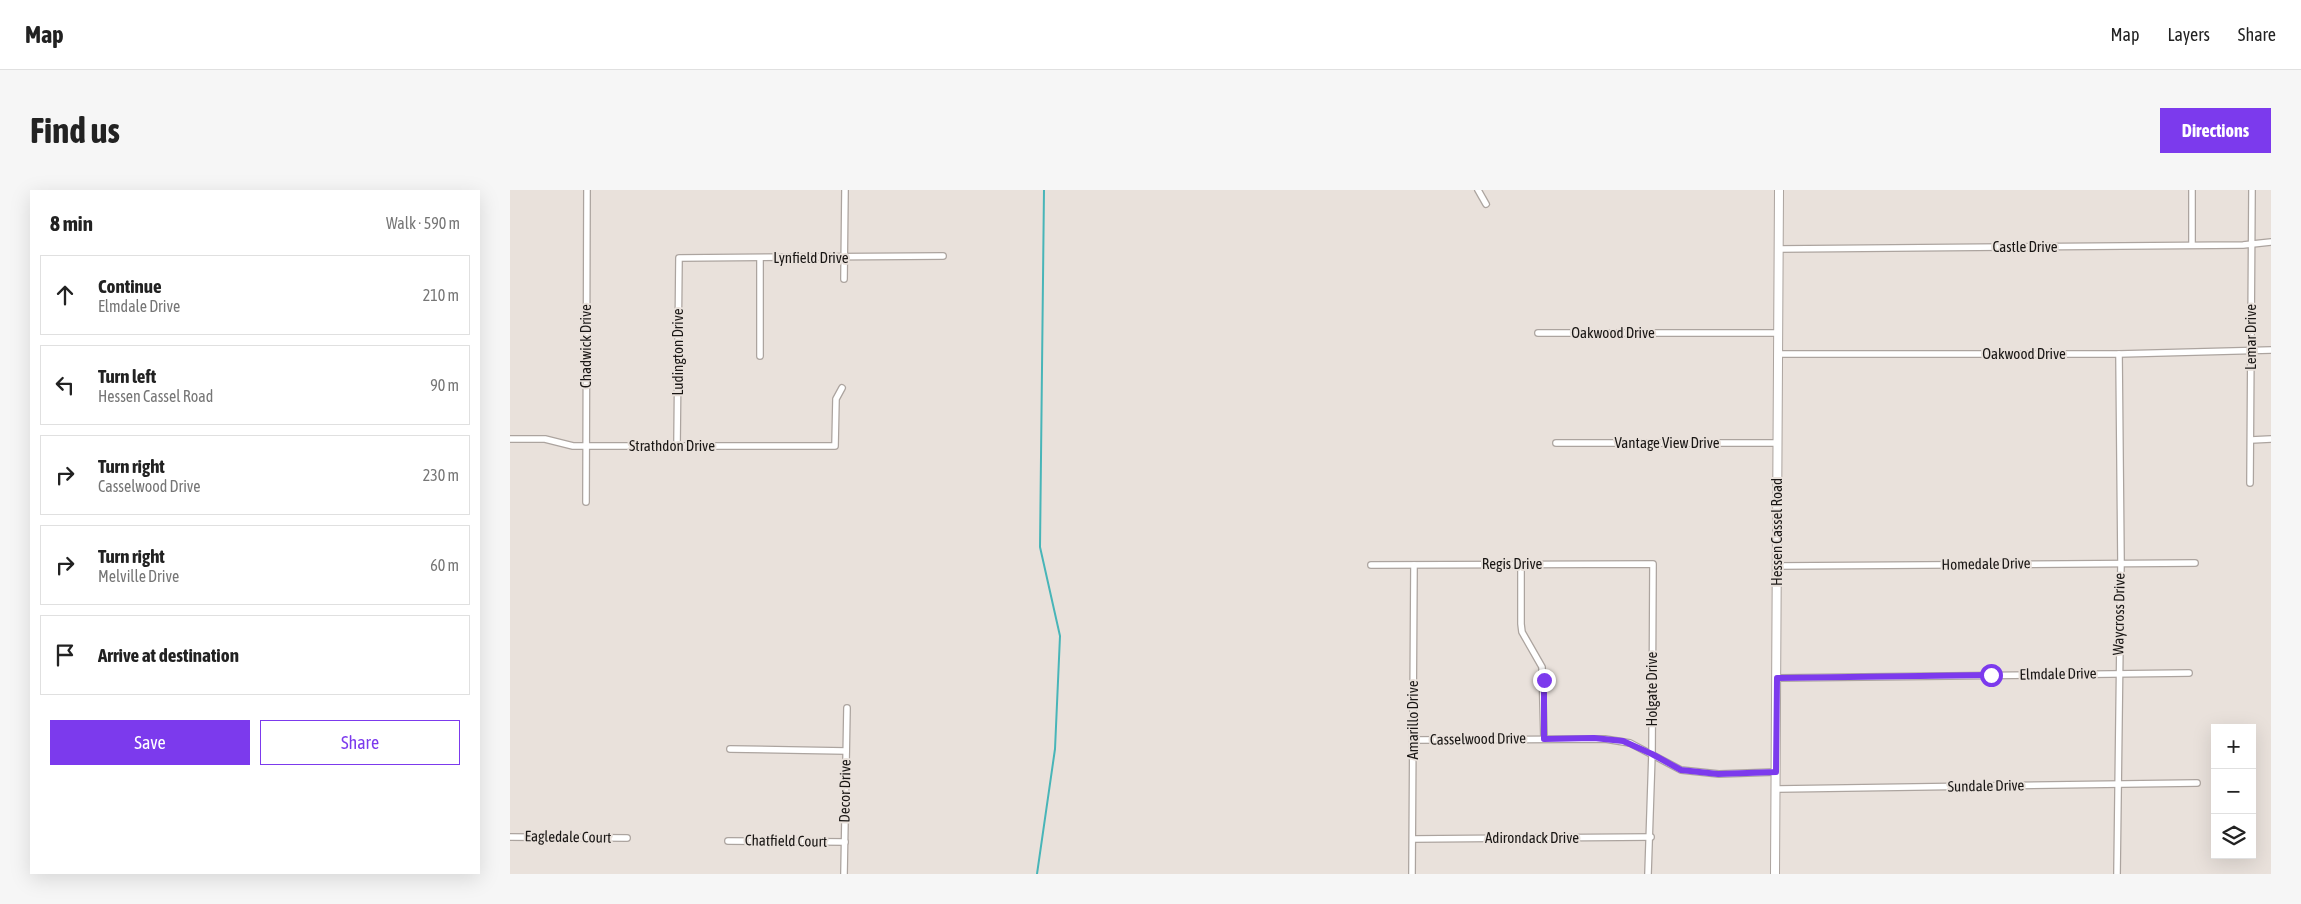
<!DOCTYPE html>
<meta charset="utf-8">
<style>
:root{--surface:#fff;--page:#f6f6f6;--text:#222;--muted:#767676;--line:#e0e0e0;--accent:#7c3aed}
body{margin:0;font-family:"Asap Condensed",sans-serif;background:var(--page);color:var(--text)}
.controls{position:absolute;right:15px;bottom:15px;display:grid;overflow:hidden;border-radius:0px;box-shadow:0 5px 20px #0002}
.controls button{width:45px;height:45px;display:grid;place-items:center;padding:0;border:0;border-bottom:1px solid var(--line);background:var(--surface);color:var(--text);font:25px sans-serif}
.stop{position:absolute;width:15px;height:15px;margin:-11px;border:4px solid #7c3aed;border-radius:50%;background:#fff}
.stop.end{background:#7c3aed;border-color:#fff;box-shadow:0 1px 5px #0008}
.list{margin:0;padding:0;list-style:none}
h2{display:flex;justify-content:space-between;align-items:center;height:65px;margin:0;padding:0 20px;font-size:21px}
h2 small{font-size:16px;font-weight:400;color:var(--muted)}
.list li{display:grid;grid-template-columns:32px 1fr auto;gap:15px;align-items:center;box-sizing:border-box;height:80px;margin:0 10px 10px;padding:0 10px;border:1px solid var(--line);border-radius:0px}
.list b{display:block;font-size:19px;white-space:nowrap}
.list p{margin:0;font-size:16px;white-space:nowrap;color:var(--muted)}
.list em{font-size:16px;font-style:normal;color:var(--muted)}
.actions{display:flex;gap:10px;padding:15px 20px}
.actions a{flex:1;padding:11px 0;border:1px solid var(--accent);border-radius:0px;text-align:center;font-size:18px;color:var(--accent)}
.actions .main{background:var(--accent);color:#fff}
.icon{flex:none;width:28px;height:28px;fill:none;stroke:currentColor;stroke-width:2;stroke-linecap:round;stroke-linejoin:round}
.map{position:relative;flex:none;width:1761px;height:684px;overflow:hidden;border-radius:0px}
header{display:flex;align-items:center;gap:30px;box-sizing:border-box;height:70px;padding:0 25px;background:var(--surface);border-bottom:1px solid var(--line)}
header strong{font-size:24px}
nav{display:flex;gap:28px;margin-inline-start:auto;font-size:18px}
.intro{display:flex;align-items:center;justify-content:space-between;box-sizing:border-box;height:120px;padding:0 30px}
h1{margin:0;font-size:35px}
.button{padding:12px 22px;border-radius:0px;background:var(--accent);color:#fff;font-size:18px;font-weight:700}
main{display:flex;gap:30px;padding:0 30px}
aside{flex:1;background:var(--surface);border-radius:0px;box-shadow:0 5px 20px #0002}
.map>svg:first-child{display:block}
</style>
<header>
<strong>Map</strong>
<nav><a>Map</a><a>Layers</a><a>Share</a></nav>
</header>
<div class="intro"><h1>Find us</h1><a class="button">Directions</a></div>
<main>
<aside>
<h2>8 min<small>Walk · 590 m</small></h2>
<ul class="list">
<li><svg class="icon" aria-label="ahead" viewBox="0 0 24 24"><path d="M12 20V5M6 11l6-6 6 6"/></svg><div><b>Continue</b><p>Elmdale Drive</p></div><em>210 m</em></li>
<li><svg class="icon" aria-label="left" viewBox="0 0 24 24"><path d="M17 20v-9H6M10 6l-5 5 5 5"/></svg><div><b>Turn left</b><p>Hessen Cassel Road</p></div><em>90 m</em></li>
<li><svg class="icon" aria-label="right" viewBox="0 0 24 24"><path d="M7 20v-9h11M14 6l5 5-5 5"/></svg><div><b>Turn right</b><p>Casselwood Drive</p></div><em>230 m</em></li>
<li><svg class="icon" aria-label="right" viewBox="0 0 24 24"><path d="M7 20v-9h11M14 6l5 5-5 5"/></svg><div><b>Turn right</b><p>Melville Drive</p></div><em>60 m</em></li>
<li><svg class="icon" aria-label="arrive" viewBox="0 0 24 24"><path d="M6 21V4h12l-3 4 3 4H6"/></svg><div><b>Arrive at destination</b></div></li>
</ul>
<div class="actions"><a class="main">Save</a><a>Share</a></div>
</aside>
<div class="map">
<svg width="1761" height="684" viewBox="0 0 1761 684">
<rect width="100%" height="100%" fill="#e9e1db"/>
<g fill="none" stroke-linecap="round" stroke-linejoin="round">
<polyline stroke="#48b5b8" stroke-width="2" points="527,684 545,559 550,446 530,357 534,0"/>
<defs>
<g id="street">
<polyline points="968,0 976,14"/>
<polyline points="1682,55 1682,0"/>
<polyline points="1269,59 1733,55 1761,52"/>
<polyline points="250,68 250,166"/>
<polyline points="334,89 335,0"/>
<polyline points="1028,143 1268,143"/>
<polyline points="1268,164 1609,164 1761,160"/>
<polyline points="0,249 35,249 63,256 325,256 326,209 332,198"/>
<polyline points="1741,250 1761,249"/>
<polyline points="1046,253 1267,253"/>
<polyline points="167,255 169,68 433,66"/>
<polyline points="1740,293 1742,0"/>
<polyline points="76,312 77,0"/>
<polyline points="1011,374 1011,434 1012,442 1032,477 1034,549"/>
<polyline points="861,375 1143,374 1142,563 1138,684"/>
<polyline points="1267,376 1685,373"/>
<polyline points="1267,488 1679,483"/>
<polyline points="903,550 1095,549 1120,553 1171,580 1209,584 1266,582"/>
<polyline points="220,559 336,561"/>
<polyline points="1266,599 1687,593"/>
<polyline points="0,647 117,648"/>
<polyline points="903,649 1141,647"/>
<polyline points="218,651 335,652"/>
<polyline points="334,684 337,518"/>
<polyline points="902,684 904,375"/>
<polyline points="1607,684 1611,372 1609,164"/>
</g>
<polyline id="secondary" points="1265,684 1269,0"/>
</defs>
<use href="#street" stroke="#aca49f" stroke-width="8"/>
<use href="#secondary" stroke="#aca49f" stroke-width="10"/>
<use href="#street" stroke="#fff" stroke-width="5.5"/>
<use href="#secondary" stroke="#fff" stroke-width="8"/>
</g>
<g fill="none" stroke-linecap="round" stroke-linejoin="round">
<polyline stroke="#7c3aed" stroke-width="6" points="1034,490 1034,549 1084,548 1113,551 1142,564 1171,580 1208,584 1266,582 1267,488 1481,485"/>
</g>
<g text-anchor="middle" stroke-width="4" stroke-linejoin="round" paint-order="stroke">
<g font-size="15" fill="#191614" stroke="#e9e1db">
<text x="1515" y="62">Castle Drive</text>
<text x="301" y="73">Lynfield Drive</text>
<text x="1103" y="148">Oakwood Drive</text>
<text transform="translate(1741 147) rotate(-90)" y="5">Lemar Drive</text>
<text transform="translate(76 156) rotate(-90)" y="5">Chadwick Drive</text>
<text transform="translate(168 162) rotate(-90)" y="5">Ludington Drive</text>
<text x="1514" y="169">Oakwood Drive</text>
<text x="1157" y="258">Vantage View Drive</text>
<text x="162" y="261">Strathdon Drive</text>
<text transform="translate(1267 342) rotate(-90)" y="5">Hessen Cassel Road</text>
<text x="1002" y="379">Regis Drive</text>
<text transform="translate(1476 374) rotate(-1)" y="5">Homedale Drive</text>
<text transform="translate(1609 424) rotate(-89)" y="5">Waycross Drive</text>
<text transform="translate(1548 484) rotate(-1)" y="5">Elmdale Drive</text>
<text transform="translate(1142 499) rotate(-90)" y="5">Holgate Drive</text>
<text transform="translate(903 530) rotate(-90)" y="5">Amarillo Drive</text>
<text transform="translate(968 549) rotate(-1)" y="5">Casselwood Drive</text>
<text transform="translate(1476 596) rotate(-1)" y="5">Sundale Drive</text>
<text transform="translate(335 601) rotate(-89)" y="5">Decor Drive</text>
<text transform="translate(58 647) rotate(1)" y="5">Eagledale Court</text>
<text x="1022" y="653">Adirondack Drive</text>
<text transform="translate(276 651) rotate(1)" y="5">Chatfield Court</text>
</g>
</g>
</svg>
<div class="controls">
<button>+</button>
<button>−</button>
<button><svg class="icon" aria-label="layers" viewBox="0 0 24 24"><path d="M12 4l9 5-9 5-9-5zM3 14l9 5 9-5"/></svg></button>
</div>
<div class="stop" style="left:1481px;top:485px"></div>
<div class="stop end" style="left:1034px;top:490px"></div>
</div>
</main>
